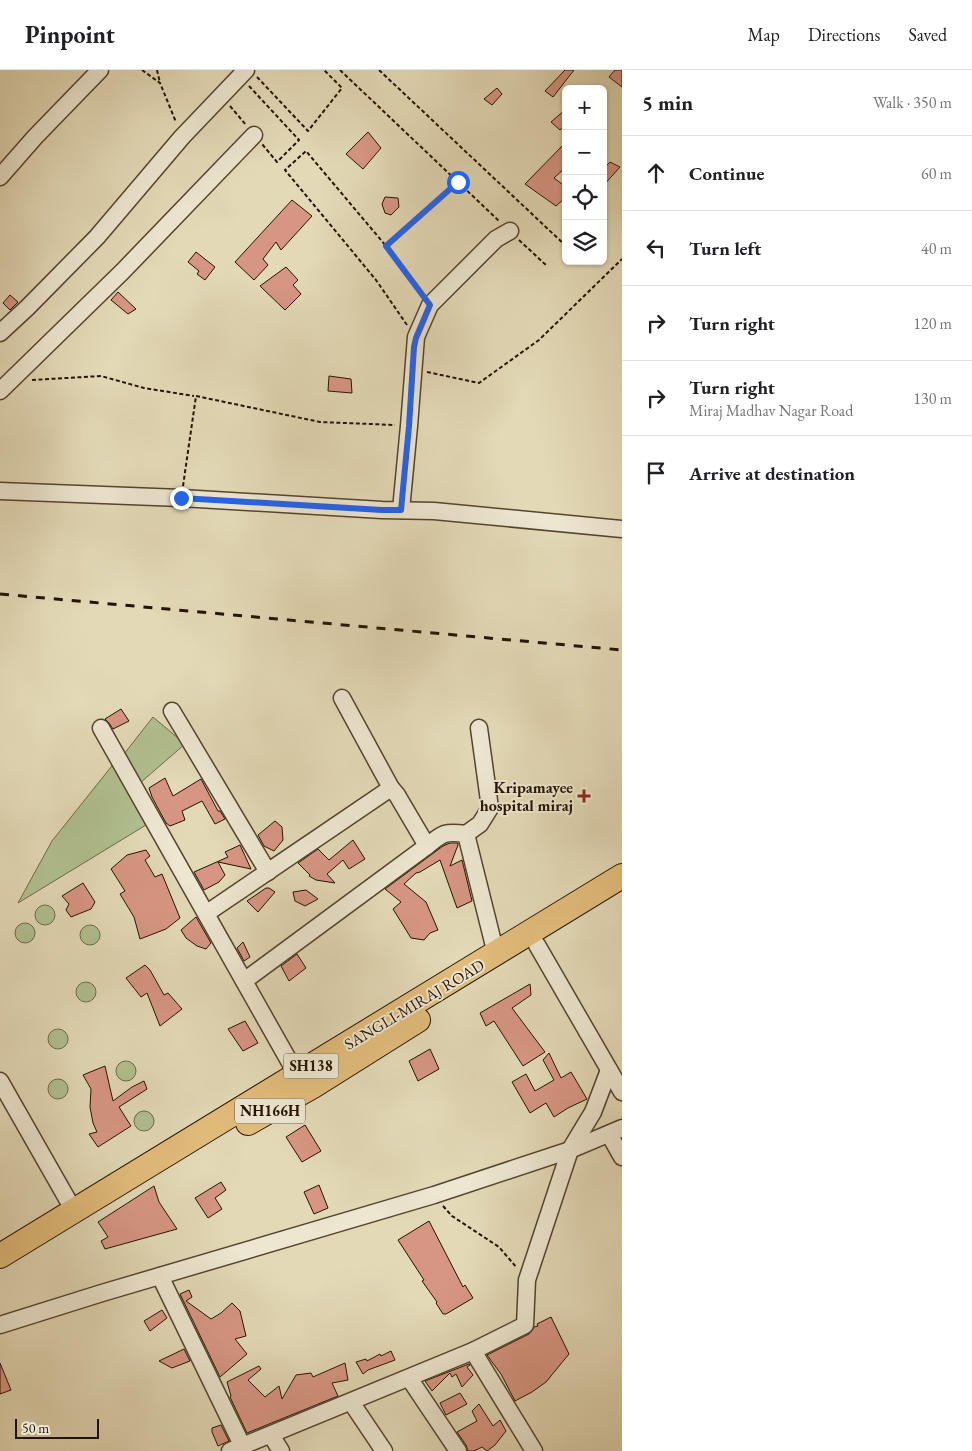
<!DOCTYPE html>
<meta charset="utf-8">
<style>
:root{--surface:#fff;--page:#f2f2f2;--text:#202124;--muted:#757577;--line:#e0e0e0}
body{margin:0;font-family:"EB Garamond",serif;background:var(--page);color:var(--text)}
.controls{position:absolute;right:15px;top:15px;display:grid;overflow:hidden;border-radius:8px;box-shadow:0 1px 4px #0004}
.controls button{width:45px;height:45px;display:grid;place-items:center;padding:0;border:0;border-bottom:1px solid var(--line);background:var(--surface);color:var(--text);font:25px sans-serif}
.scale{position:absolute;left:15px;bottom:12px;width:84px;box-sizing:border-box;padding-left:5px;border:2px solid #241300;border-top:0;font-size:14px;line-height:18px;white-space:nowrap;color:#241300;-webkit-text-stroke:4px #ede6d0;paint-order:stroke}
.stop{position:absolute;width:15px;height:15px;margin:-11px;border:4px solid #2563eb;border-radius:50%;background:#fff}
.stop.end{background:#2563eb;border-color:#fff;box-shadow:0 1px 5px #0008}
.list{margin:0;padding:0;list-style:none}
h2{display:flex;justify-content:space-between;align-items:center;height:65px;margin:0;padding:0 20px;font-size:21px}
h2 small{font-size:16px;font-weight:400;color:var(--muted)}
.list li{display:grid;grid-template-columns:32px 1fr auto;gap:15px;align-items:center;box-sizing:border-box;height:75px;padding:0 20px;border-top:1px solid var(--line)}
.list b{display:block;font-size:19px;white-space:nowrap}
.list p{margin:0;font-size:16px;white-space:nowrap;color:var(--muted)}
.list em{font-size:16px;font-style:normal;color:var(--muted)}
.icon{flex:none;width:28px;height:28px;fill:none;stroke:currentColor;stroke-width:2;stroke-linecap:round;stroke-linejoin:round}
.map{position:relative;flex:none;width:622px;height:1381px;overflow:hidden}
header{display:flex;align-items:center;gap:30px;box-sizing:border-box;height:70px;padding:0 25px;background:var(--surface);border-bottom:1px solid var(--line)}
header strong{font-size:24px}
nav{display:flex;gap:28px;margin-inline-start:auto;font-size:18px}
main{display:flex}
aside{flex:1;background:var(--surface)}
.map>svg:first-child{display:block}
</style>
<header>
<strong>Pinpoint</strong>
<nav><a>Map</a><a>Directions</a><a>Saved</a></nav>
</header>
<main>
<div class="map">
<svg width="622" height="1381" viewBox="0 0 622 1381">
<rect width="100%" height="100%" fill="#e3d9b6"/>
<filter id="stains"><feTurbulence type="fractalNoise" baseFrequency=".004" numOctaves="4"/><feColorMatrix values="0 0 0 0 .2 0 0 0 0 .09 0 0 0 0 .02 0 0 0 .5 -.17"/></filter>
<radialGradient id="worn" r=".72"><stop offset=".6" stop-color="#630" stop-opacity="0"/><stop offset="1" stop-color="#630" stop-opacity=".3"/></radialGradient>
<g fill="#b1c090" stroke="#6a6a48">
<polygon points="153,647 185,674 140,713 124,684"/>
<polygon points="115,692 146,755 18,833 52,771"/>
<circle cx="45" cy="845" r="10"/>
<circle cx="25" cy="863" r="10"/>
<circle cx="90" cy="865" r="10"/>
<circle cx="86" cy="922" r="10"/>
<circle cx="58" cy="969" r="10"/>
<circle cx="126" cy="1001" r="10"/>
<circle cx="58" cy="1019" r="10"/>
<circle cx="144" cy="1051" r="10"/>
</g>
<g fill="#d79683" stroke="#241300">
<polygon points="565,0 574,0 553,27 545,21"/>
<polygon points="615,0 622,0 622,17 609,7"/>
<polygon points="497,18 502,24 492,35 484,29"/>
<polygon points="566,39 566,55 560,60 551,52"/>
<polygon points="368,62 381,78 363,99 346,84"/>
<polygon points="566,72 566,97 554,108 566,117 566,127 556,136 525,114"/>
<polygon points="610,92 620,97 603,116 603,99"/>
<polygon points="385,127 398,128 399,137 391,145 385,143 382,134"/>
<polygon points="292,130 312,146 281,180 276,172 263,189 268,195 254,210 235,192"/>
<polygon points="196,182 215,197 205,210 197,204 199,201 188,192"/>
<polygon points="286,197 298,210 293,215 301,224 285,240 260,216"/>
<polygon points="118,222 136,239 128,244 111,230"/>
<polygon points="10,225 18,232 10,240 3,233"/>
<polygon points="329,306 351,309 352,323 328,321"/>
<polygon points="121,639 129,651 113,659 109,653 105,649"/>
<polygon points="165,708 173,726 201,709 218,741 220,741 225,749 215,754 202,731 182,741 185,750 170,756 166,753 152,727 149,718"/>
<polygon points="275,751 282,757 283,770 274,781 264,776 258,765"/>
<polygon points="353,770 365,789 349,799 343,790 327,804 335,813 316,810 309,806 310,805 298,793 318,779 329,790"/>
<polygon points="450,773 458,773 458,775 450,796 462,790 472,831 457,838 440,790 420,802 416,803 404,814 426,832 438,860 430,863 424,870 411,868 393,839 401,832 385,819 443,776"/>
<polygon points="240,775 251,799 218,792 225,805 219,812 204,820 194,802 228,787 225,782"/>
<polygon points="146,780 150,786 145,790 155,807 162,804 180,848 166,859 140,869 134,847 120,824 125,821 111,799 127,785"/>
<polygon points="83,813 95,832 91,839 71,847 66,840 69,834 62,826"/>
<polygon points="266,818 269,818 275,822 258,842 247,831"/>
<polygon points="306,820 318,829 305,836 295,831 293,822"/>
<polygon points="196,847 211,873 206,879 197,876 186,868 181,860"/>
<polygon points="243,872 250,887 244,891 237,878"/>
<polygon points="297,884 306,898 289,911 281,896"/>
<polygon points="145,895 150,900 164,925 168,923 182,939 160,956 147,923 141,927 126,908"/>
<polygon points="530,914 531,925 512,938 545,982 523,996 494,951 486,956 480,943"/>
<polygon points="245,951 258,973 243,981 228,959"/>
<polygon points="430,979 439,999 418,1011 409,991"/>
<polygon points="549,983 561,1008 571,1002 587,1029 568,1038 554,1047 546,1033 530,1043 512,1012 526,1004 535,1021 554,1010 543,990"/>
<polygon points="105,996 113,1031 132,1017 144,1011 147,1019 119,1037 131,1056 98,1077 89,1064 97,1062 93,1053 90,1037 91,1019 83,1005"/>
<polygon points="305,1055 321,1081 302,1092 286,1067"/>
<polygon points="221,1112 226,1120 215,1128 222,1139 208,1148 195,1128"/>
<polygon points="319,1115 328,1138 314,1144 304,1122"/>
<polygon points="154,1116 159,1132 177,1159 105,1179 101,1171 108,1167 98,1152"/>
<polygon points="429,1151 463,1217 465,1215 473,1228 446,1244 443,1244 436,1233 437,1232 422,1211 424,1210 398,1170"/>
<polygon points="189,1220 192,1227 186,1231 211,1249 221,1243 232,1233 240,1241 246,1266 235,1269 247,1284 220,1307 180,1224"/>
<polygon points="162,1240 167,1248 150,1261 144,1251"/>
<polygon points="551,1247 569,1284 546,1312 532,1322 515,1331 501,1304 487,1285 529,1264 534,1257 538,1256 537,1254"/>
<polygon points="184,1279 190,1291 172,1298 159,1291"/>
<polygon points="391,1281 395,1290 368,1300 363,1304 356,1292 366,1289 367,1291 380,1284 381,1286"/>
<polygon points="0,1293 11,1320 0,1324"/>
<polygon points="345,1293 348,1310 332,1313 338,1326 247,1363 230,1327 231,1326 227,1312 259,1296 261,1299 248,1310 265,1327 279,1316 282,1329 296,1305 311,1303 313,1307"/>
<polygon points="469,1294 470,1295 467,1297 473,1305 462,1317 456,1304 452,1307 450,1303 432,1321 425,1311"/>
<polygon points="460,1323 467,1334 446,1345 440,1333"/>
<polygon points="479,1334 493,1356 500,1350 506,1361 495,1375 487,1381 482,1377 474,1381 468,1381 466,1375 457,1362 477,1351 472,1341"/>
<polygon points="221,1355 229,1371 218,1376 212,1362 212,1358"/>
</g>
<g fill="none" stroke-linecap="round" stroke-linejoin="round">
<defs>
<g id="minor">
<polyline points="0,107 35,67 100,0"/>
<polyline points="0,263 27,238 97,167 182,67 246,0"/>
<polyline points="0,321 123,201 254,65"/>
<polyline points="0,421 181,428 382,440 434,441 622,459"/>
<polyline points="401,440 409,356 416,267 430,235 496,169 510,161"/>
<polyline points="342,628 391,718"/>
<polyline points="172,641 268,802"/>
<polyline points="101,658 297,1005"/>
<polyline points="466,764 480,754 490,738 479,658"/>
<polyline points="207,843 391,718 397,725 427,776"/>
<polyline points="537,875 622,1022"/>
<path d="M244,911L427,776C443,763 445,761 466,764L496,884"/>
<polyline points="0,1011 74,1141"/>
<polyline points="609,1064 622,1087"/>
<polyline points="160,1206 242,1375"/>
<polyline points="0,1255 102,1223 434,1125 570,1080 622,1058"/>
<polyline points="473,1281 534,1381"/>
<polyline points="409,1308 458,1381"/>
<polyline points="351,1332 384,1381"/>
<polyline points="271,1365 281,1381"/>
<polyline points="230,1381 473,1281 525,1255 527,1210 570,1080 593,1042 609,1000"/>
</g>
<g id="highway">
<polyline points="248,1053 313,1016 418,950"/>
<polyline points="0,1186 622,806"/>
</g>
</defs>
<use href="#minor" stroke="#54442e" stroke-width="19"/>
<use href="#highway" stroke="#241300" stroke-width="26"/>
<g stroke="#241300" stroke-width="2" stroke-dasharray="4 2.5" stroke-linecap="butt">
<polyline points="142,0 160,13 176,52"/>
<polyline points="157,0 160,13"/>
<polyline points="340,0 499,151"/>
<polyline points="379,0 566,176"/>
<polyline points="257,7 308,61 342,18 324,0"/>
<polyline points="249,16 299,70 277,92 262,74"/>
<polyline points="230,36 246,55"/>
<polyline points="519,170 547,196"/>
<polyline points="386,176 458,112"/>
<polyline points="407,255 376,210 285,100 306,81 386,176 422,224"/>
<polyline points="427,302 479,313 539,270 622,189"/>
<polyline points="32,310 101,306 144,318 194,326"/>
<polyline points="183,416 196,326 320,352 395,355"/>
<polyline points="443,1136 452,1146 499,1177 517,1198"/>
</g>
<use href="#minor" stroke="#ede6d0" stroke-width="16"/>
<use href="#highway" stroke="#e2bc7b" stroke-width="24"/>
<polyline stroke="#241300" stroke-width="3" stroke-dasharray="9 9" stroke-linecap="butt" points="0,524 622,580"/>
</g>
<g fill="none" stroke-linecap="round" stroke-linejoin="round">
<polyline stroke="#2563eb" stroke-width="6" points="181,428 382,440 401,440 409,356 414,277 416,268 430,235 386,176 458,112"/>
</g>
<path fill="#8f2418" stroke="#ede6d0" stroke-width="2" d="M581.5 718.5h5v5h5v5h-5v5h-5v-5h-5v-5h5z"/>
<g text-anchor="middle" stroke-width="4" stroke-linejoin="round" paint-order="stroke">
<g fill="#ede6d0" stroke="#60523e" stroke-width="1">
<rect x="283.5" y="983.5" width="55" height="25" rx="4"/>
<rect x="235" y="1028.5" width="70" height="25" rx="4"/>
</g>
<g font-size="15" font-weight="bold" fill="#241300">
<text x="311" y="1001">SH138</text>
<text x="270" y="1046">NH166H</text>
</g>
<g font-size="16" font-weight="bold" fill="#241300" stroke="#ede6d0" text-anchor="end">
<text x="573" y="723">Kripamayee<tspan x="573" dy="18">hospital miraj</tspan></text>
</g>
<g font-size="16" fill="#241300" stroke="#ede6d0">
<text transform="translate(414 934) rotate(-31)" y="6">SANGLI-MIRAJ ROAD</text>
</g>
</g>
<rect width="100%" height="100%" filter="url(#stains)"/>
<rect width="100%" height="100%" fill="url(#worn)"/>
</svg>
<div class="controls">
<button>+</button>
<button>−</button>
<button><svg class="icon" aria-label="locate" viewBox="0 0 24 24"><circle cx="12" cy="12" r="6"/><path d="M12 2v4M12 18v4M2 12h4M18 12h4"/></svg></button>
<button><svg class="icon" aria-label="layers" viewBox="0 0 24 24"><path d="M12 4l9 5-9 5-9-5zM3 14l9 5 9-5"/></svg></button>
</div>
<div class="scale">50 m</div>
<div class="stop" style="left:458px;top:112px"></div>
<div class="stop end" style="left:181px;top:428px"></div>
</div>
<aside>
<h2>5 min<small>Walk · 350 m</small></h2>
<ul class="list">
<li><svg class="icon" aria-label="ahead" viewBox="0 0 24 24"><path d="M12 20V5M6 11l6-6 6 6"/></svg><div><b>Continue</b></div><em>60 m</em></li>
<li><svg class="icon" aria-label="left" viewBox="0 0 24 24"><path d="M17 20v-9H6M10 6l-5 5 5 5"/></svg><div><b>Turn left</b></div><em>40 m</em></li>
<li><svg class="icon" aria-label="right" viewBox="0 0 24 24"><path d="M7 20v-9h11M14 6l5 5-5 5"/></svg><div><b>Turn right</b></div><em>120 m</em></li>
<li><svg class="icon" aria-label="right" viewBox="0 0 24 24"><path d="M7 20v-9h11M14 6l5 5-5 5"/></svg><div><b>Turn right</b><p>Miraj Madhav Nagar Road</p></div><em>130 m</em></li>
<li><svg class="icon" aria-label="arrive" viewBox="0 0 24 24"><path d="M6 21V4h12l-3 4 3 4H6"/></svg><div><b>Arrive at destination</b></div></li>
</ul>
</aside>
</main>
